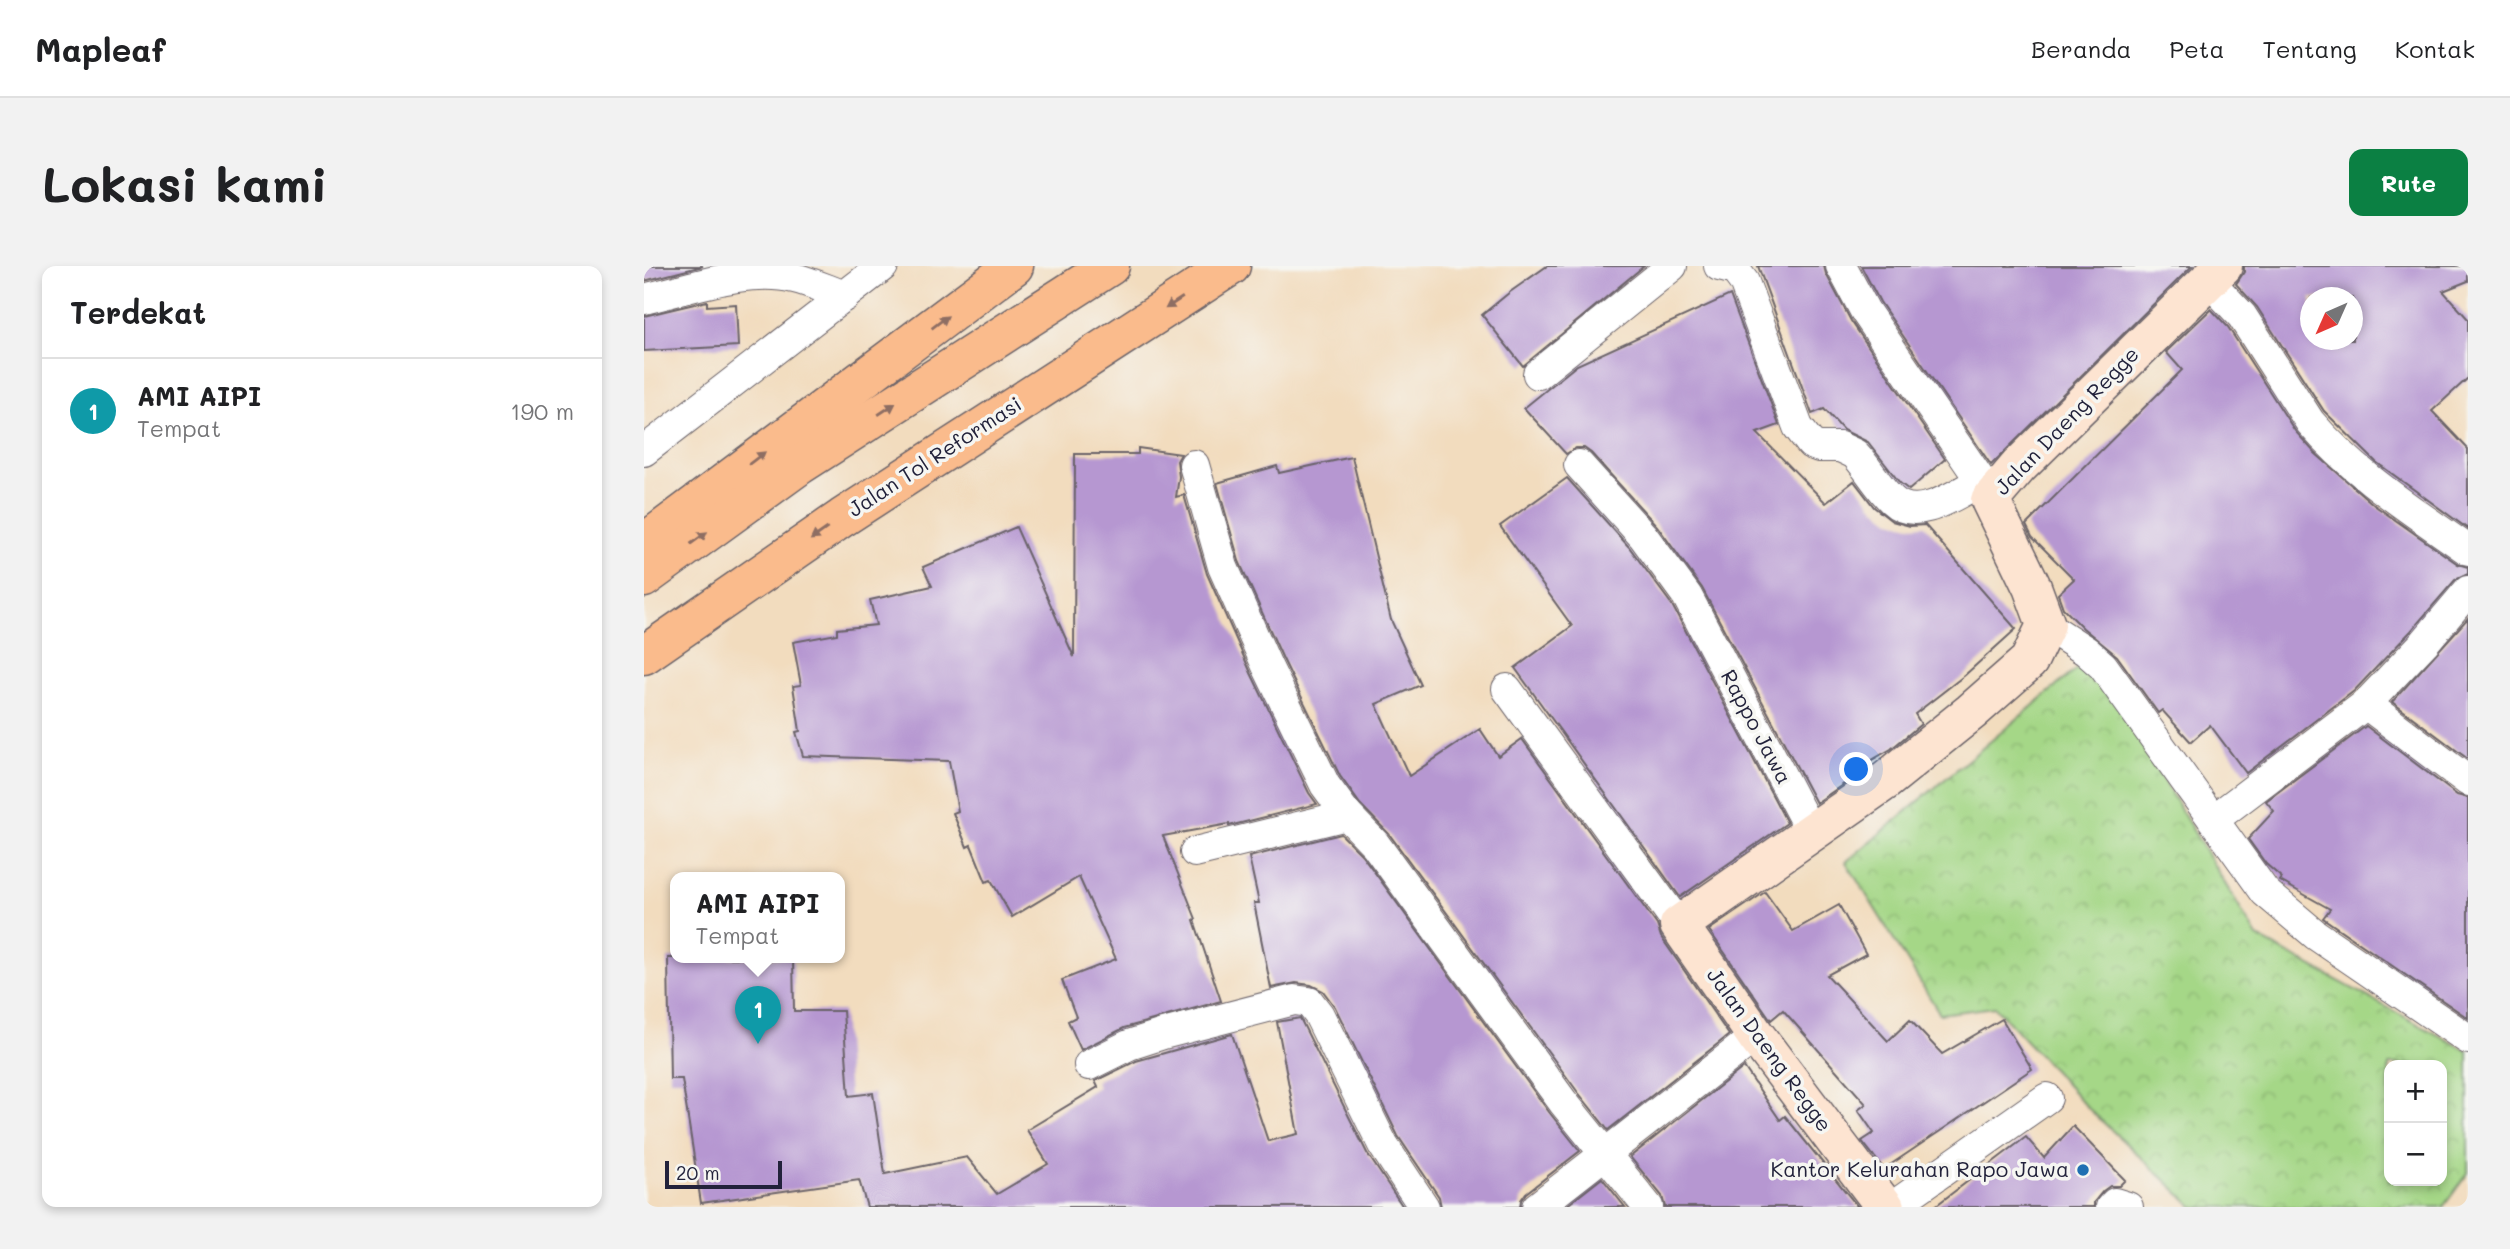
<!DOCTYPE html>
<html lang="id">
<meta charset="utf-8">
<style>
:root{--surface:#fff;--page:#f2f2f2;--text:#202124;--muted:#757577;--line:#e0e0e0;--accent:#0b8043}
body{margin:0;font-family:Mali,sans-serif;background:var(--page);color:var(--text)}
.controls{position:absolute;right:21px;bottom:21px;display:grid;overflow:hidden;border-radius:14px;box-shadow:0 4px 10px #0003}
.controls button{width:63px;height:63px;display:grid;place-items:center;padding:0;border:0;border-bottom:2px solid var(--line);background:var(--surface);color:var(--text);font:35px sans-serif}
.compass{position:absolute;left:1656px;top:21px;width:63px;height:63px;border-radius:50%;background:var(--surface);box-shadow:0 4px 10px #0003;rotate:225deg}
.scale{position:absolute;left:21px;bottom:18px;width:117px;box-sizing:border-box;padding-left:7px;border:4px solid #22223b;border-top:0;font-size:19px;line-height:24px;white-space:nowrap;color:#22223b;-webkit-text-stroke:5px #f6f6f2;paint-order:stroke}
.you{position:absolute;left:1213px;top:504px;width:24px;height:24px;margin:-18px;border:5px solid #fff;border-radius:50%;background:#1a73e8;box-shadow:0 0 0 10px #1a73e833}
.badge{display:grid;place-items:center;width:46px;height:46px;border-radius:50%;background:var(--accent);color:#fff;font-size:23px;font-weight:700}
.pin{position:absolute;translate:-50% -58px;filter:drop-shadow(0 2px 4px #0008)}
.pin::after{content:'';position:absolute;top:37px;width:24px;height:21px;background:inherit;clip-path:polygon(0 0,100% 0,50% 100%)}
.popup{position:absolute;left:26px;top:606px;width:175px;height:91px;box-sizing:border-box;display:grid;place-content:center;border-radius:14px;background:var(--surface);filter:drop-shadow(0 2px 5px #0005);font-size:23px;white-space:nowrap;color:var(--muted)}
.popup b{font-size:26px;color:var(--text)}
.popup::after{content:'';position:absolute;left:50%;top:100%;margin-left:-14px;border:14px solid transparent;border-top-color:var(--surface)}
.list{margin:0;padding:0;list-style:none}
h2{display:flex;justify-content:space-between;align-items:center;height:91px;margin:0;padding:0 28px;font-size:30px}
h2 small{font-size:23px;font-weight:400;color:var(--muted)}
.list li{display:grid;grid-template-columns:46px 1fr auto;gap:21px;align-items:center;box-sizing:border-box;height:105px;padding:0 28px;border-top:2px solid var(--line)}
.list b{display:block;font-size:26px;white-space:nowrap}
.list p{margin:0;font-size:23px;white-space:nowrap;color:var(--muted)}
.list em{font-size:23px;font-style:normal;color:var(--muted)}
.map{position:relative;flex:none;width:1824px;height:941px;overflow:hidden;border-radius:14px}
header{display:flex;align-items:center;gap:42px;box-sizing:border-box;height:98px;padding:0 35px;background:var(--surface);border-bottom:2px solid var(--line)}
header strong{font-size:33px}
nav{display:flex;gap:38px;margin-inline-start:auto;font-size:24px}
.intro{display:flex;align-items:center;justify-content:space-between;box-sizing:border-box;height:168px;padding:0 42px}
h1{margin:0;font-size:49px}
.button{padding:18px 32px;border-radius:14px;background:var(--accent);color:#fff;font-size:24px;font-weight:700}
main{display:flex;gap:42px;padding:0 42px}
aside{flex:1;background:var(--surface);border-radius:14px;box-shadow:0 4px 10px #0003}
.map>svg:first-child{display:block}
</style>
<header>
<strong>Mapleaf</strong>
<nav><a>Beranda</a><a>Peta</a><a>Tentang</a><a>Kontak</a></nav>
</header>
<div class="intro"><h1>Lokasi kami</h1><a class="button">Rute</a></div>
<main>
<aside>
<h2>Terdekat<small></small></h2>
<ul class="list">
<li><span class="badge" style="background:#0f9aa8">1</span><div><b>AMI AIPI</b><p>Tempat</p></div><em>190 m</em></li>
</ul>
</aside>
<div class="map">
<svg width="1824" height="941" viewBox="0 0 1824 941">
<defs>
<pattern id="park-crowns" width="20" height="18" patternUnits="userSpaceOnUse" patternTransform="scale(1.75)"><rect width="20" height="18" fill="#a5d787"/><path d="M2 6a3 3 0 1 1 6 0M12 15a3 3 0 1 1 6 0" fill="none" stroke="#8eb875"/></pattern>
</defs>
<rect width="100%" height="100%" fill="#f6f6f2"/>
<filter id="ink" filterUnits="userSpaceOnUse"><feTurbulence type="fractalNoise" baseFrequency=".0143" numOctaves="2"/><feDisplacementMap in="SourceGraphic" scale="14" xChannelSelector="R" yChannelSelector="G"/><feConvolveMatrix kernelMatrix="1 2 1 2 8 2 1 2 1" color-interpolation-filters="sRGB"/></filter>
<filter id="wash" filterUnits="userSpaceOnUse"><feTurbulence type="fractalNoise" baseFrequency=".00686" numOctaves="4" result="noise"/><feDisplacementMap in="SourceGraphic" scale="28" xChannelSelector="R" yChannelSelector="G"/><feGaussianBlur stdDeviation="1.57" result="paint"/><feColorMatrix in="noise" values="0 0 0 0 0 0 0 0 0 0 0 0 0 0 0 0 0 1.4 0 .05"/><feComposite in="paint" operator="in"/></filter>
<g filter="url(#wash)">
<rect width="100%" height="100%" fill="#f2dcbe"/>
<path fill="url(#park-crowns)" stroke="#647c61" stroke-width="2" fill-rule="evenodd" d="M1446,392L1613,671L1824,785V907L1799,941H1550L1445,843L1351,741L1296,748L1202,596ZM1745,799H1798V915H1745Z"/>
<g id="blocks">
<g fill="#b697d1" fill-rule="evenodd">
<polygon points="0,0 59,0 0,15"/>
<polygon points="903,0 1000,0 879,100 838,49 866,26"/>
<polygon points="1114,0 1180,0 1182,8 1207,55 1301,193 1265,224 1256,217 1224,176 1199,164 1180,143 1168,148"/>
<polygon points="1217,0 1548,0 1347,199 1236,36"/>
<path d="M1600,0H1824V15L1799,25L1824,53V112L1788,145L1824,183V263L1732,196L1680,145L1613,41L1592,18L1600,6ZM1667,32H1709V74H1667Z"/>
<polygon points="1086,29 1135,159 1113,167 1182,237 1210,215 1230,241 1248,255 1266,260 1281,259 1372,363 1321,409 1271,448 1277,458 1247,483 1200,510 1204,515 1172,537 1058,322 1013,260 947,187 940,182 932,182 922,188 880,142 933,99"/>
<polygon points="63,35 63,40 92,38 94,80 0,85 0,50"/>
<polygon points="1567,43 1584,61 1651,165 1671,187 1730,239 1814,298 1824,301 1824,308 1811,314 1767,365 1710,425 1602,507 1566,459 1547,476 1518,444 1514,447 1473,390 1439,362 1419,342 1414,328 1430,313 1388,271 1382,259 1538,104 1522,86"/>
<polygon points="494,182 537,188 533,195 535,211 532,231 540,229 563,308 607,407 665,527 673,538 585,560 585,558 519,570 552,653 550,654 577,735 480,762 437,784 424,755 432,751 418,714 472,693 435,611 368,651 347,614 342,616 327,579 323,581 309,547 314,545 305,495 159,490 152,466 156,465 149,420 157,419 149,376 193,368 193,363 232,359 226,334 288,320 279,301 372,261 430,391 431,188 494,188"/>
<polygon points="708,191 747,354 777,419 732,438 765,510 836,463 854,490 878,473 1013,659 1017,671 1085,769 964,864 933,825 745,568 716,538 696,510 639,393 595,295 573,217 633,200 635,207"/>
<polygon points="923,212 985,281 1028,339 1143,557 1036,631 871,402 928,360 856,260"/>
<polygon points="1824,352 1824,493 1748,436"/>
<polygon points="1722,460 1813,529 1824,532 1824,752 1679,652 1686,643 1636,615 1638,612 1622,598 1604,573 1630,545 1622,535"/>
<polygon points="697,568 718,589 905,846 936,885 882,927 877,934 876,941 797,941 795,931 754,870 691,741 679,725 667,719 652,717 627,722 610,637 615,637 605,591"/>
<polygon points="1121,626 1149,665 1195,639 1222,688 1183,709 1244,775 1266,754 1298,788 1358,753 1388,803 1240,903 1218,875 1230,867 1214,844 1222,838 1139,744 1127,754 1065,664"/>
<polygon points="24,692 149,692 150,745 199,745 205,830 229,827 241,908 323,891 353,928 404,898 383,864 454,821 451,815 492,795 588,768 624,875 654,868 633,756 656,752 723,887 759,941 223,941 215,914 57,937 38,813 26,813"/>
<polygon points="1100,801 1136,854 1141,850 1214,941 1021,941 1018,930 986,891"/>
<polygon points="1429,860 1481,914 1475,920 1466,920 1459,925 1450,936 1450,941 1290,941 1382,871 1400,892"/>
<polygon points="958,912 981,941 921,941"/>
</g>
</g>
</g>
<g filter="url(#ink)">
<use href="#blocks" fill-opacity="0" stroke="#6b6369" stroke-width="2"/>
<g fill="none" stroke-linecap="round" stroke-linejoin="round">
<defs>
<g id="street">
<path d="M1075,0L1091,4L1100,16L1154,161L1167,178L1175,181H1196L1211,188C1224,202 1234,221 1248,234C1273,258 1313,227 1337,215"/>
<polyline points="1197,0 1221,45 1337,215 1345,230"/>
<path d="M1564,14L1598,50L1666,156C1710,208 1769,245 1824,284"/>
<path d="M0,33C44,23 106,0 150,12C167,16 184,24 201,30"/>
<polyline points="894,108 1028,0"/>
<polyline points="0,185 239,0"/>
<polyline points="550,199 579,301 623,400 681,519 703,549 731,578 919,836 1004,941"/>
<polyline points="935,199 999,270 1043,330 1167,566"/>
<polyline points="1402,359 1442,385 1459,400 1621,626 1672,669 1824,773"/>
<polyline points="863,423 1035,659"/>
<polyline points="1722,438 1824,515"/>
<polyline points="1569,554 1722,438 1780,377 1824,325"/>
<polyline points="551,586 703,549"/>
<polyline points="445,799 485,779 519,768 650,734 665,736 675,749 739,879 780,941"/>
<polyline points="893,941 1112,770"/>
<polyline points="1248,941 1403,832"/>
<polyline points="1467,941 1471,937 1484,941"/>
</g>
<polyline id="secondary" points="1241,941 1112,770 1035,659 1240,516 1327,446 1385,395 1402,359 1388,321 1346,234 1375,200 1579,0"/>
<g id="highway">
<polyline points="0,277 370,0"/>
<polyline points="0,312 156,199 466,0"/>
<polyline points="0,389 198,252 587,0"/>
</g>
</defs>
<use href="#street" stroke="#6b6369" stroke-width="32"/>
<use href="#secondary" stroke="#6b6369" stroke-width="41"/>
<use href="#highway" stroke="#6b6369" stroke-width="41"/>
<use href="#street" stroke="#fff" stroke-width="30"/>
<use href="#secondary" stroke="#fde4d1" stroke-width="38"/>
<use href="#highway" stroke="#fabb8c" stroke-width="38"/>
</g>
<defs><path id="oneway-solid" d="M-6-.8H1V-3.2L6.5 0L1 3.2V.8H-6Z" transform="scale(1.75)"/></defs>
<g fill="#8e6e64">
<use href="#oneway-solid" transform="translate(530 37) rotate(147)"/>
<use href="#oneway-solid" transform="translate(296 56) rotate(-37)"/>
<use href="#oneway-solid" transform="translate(243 143) rotate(-33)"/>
<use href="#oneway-solid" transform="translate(113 192) rotate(-37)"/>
<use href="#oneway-solid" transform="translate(175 268) rotate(145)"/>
<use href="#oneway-solid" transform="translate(55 272) rotate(-36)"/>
</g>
</g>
<circle fill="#1f6fb2" stroke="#f6f6f2" stroke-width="2.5" cx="1439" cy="904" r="7"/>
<g text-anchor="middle" stroke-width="7" stroke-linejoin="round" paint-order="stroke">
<g font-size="21" fill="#22223b" stroke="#f6f6f2">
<text transform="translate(1423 155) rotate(-46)" y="7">Jalan Daeng Regge</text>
<text transform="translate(291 191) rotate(-33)" y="7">Jalan Tol Reformasi</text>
<text transform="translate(1112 461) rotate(62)" y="7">Rappo Jawa</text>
<text transform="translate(1125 784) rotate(54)" y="7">Jalan Daeng Regge</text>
</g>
<g font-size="21" fill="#22223b" stroke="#f6f6f2" text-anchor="end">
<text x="1425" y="911">Kantor Kelurahan Rapo Jawa</text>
</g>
</g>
</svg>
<div class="controls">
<button>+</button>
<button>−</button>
</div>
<svg class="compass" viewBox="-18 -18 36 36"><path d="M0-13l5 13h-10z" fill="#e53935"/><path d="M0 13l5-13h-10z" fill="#757577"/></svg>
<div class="scale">20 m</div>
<div class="you"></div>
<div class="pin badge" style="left:114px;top:778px;background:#0f9aa8">1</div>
<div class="popup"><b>AMI AIPI</b>Tempat</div>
</div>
</main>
